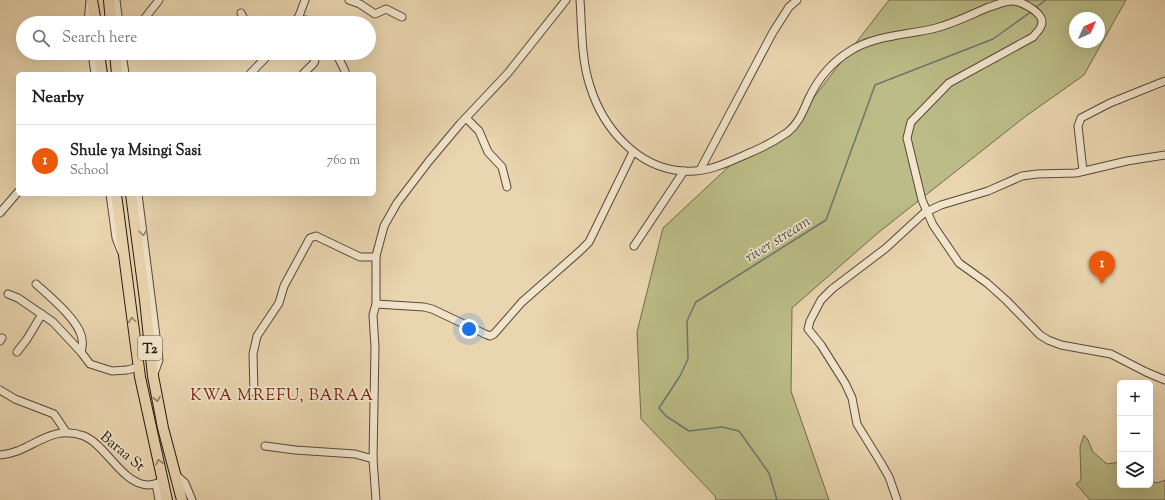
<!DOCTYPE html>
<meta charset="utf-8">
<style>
:root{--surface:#fff;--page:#f2f2f2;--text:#222;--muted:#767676;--line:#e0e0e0;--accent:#ea580c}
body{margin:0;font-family:"Sorts Mill Goudy",serif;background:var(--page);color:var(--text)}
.controls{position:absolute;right:12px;bottom:12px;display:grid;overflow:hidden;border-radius:6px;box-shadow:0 4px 16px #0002}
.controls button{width:36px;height:36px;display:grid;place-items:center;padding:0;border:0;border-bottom:1px solid var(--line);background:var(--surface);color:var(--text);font:20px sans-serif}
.compass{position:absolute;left:1069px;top:12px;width:36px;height:36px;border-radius:50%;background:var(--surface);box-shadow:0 4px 16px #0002;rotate:45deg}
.you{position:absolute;left:469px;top:329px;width:14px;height:14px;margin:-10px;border:3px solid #fff;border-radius:50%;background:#1a73e8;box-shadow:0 0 0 6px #1a73e833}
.badge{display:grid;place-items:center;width:26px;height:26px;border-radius:50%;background:var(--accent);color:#fff;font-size:13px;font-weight:700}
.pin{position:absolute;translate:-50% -33px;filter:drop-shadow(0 1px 2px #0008)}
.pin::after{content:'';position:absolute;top:21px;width:14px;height:12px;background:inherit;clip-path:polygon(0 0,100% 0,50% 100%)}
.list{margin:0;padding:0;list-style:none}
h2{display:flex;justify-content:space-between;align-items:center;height:52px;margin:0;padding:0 16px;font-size:17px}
h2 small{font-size:13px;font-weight:400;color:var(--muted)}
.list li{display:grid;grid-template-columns:26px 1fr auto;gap:12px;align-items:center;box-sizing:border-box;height:72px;padding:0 16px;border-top:1px solid var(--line)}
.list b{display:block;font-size:15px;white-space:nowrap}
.list p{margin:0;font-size:13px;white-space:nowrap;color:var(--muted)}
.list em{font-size:13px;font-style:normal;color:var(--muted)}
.icon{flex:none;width:22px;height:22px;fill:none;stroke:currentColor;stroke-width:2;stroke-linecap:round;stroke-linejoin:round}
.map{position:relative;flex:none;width:1165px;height:500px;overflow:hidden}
.search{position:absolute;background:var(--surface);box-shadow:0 4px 16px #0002;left:16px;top:16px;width:360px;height:44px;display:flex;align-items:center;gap:10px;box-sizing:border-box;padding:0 14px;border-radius:22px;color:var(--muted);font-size:15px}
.panel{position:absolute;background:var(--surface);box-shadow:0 4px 16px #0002;left:16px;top:72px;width:360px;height:124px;border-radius:6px}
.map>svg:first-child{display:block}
</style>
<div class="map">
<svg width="1165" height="500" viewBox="0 0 1165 500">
<rect width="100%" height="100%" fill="#e9d5af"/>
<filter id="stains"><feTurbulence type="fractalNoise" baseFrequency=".005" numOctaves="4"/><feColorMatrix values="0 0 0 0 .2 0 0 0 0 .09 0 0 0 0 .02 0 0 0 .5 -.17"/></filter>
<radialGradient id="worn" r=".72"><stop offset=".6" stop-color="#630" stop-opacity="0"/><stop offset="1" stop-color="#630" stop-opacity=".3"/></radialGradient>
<g fill="#bbbc87" stroke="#706a4c" fill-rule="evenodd">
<path d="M889,0H1126L1084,75L1026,116L879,232L792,308L791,391L829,500H716L715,496L641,419L637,332L663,228L737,159L788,131ZM1075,18H1099V42H1075Z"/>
<polygon points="1084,435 1088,440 1093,452 1107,464 1120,462 1120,485 1150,485 1150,481 1157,483 1165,480 1165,500 1090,500 1076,484 1081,480 1080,447"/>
</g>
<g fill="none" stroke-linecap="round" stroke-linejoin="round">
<g stroke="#69786f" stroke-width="1.5">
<polyline points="1035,8 1046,0"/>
<polyline points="777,500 769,473 739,431 722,427 689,431 666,416 659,408 680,376 688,359 687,321 696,302 826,220 875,85 993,39 1032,11"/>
</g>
<defs>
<g id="minor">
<polyline points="116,0 119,23"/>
<polyline points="349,0 360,4 375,14 386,9 402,17"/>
<path d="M580,0C582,28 581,59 590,86C603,128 637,168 683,171C706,173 727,163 747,154C762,148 775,141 788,132C799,123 803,111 809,98C818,79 832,62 850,51C874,35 909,35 936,28C955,23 972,14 989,7C997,5 1004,1 1012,1C1022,1 1047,14 1041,26C1040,30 1035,34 1033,37L949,83L911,122L907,138L922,200L933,225L959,263L987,283L1007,301L1040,335L1048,340L1061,345L1111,354L1146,372L1165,380"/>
<polyline points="241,13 246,23"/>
<polyline points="296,20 306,20 318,23"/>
<polyline points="88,23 90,0"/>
<polyline points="141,23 159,0"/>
<polyline points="294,23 299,16 305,0"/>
<polyline points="92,53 95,74"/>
<polyline points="122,53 125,74"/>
<polyline points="336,53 345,71"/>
<polyline points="250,74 270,53"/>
<polyline points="303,74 314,63 315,60 311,53"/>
<polyline points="466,118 479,131 488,152 502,167 507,187"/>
<polyline points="700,170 773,32 789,7 797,0"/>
<polyline points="1083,171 1078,126 1081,118 1110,103 1165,81"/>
<polyline points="110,194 116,238 121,251"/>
<polyline points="138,194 159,360 154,374"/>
<polyline points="0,213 18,192"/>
<polyline points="634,246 684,171"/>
<path d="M36,284C49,296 80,321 82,339C83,343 82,348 81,352"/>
<polyline points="8,294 18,298 53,322 81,352 90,364 112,371 127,370 139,367"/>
<polyline points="376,304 424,307 432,309 485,334 490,336 494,334 522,302 580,251 589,242 633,152"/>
<polyline points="0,341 2,338"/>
<polyline points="17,352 27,339 42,314"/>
<polyline points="0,390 15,399 54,414 66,432"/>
<polyline points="254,392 253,354 257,336 279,303 284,286 310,238 316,236 360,257 376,257"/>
<polyline points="265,446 295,450 355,454 373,459"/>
<path d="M0,455C31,453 49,423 84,436C106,445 123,485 148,485C154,485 158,483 163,481"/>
<polyline points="175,474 185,483 192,500"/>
<polyline points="156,484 159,500"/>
<polyline points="376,500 373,459 375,347 373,315 376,304 376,256 384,226 397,203 429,161 460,124 508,73 566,0"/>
<polyline points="897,500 889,477 881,463 857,424 852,398 845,383 821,345 808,329 810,321 821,300 832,289 886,248 924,213 941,205 988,191 1022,176 1037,174 1076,173 1127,161 1165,155"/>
</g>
<g id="highway">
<polyline points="92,0 96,23"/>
<polyline points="109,0 111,23"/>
<polyline points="99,53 102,74"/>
<polyline points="115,53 117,74"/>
<polyline points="116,194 140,377 167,500"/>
<polyline points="131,194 145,300 153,376 163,428 182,500"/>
</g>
</defs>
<use href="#minor" stroke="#554738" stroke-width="9"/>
<use href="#highway" stroke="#241810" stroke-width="12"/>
<use href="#minor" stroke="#f1e4cb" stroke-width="7"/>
<use href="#highway" stroke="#e9d5af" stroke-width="10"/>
</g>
<defs><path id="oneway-chevron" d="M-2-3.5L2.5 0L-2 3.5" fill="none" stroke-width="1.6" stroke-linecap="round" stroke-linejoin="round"/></defs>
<use stroke="#958877" href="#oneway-chevron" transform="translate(143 233) rotate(83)"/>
<g stroke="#908067">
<use href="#oneway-chevron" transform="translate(132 320) rotate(-98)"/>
<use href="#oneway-chevron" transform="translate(157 399) rotate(79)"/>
<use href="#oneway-chevron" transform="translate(159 462) rotate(-103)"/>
</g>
<g text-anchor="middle" stroke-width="3.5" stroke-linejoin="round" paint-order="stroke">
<rect fill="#f1e4cb" stroke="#625548" stroke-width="1" x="138" y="336" width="24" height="24" rx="3"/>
<g font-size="14" font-weight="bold" fill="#241810">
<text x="150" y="353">T2</text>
</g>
<g font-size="15" fill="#241810" stroke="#f1e4cb">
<text transform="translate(123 451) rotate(40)" y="5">Baraa St</text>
</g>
<g font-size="16" font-style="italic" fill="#4c5048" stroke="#f1e4cb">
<text transform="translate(777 238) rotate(-32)" y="6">river stream</text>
</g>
<g font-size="16" letter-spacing="1" fill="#7a1f14" stroke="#f1e4cb">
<text x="282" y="400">KWA MREFU, BARAA</text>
</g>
</g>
<rect width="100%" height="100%" filter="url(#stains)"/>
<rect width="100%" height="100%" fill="url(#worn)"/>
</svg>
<div class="controls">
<button>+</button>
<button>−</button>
<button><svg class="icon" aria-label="layers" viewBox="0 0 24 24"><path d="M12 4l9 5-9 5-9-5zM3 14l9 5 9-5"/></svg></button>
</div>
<svg class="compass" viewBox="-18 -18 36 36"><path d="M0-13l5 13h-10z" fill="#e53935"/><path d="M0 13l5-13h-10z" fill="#767676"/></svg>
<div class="you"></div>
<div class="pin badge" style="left:1102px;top:284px">1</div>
<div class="search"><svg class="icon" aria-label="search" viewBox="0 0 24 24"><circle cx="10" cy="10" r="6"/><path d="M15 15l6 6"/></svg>Search here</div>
<section class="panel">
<h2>Nearby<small></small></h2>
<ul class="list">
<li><span class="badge">1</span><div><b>Shule ya Msingi Sasi</b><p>School</p></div><em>760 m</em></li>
</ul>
</section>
</div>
